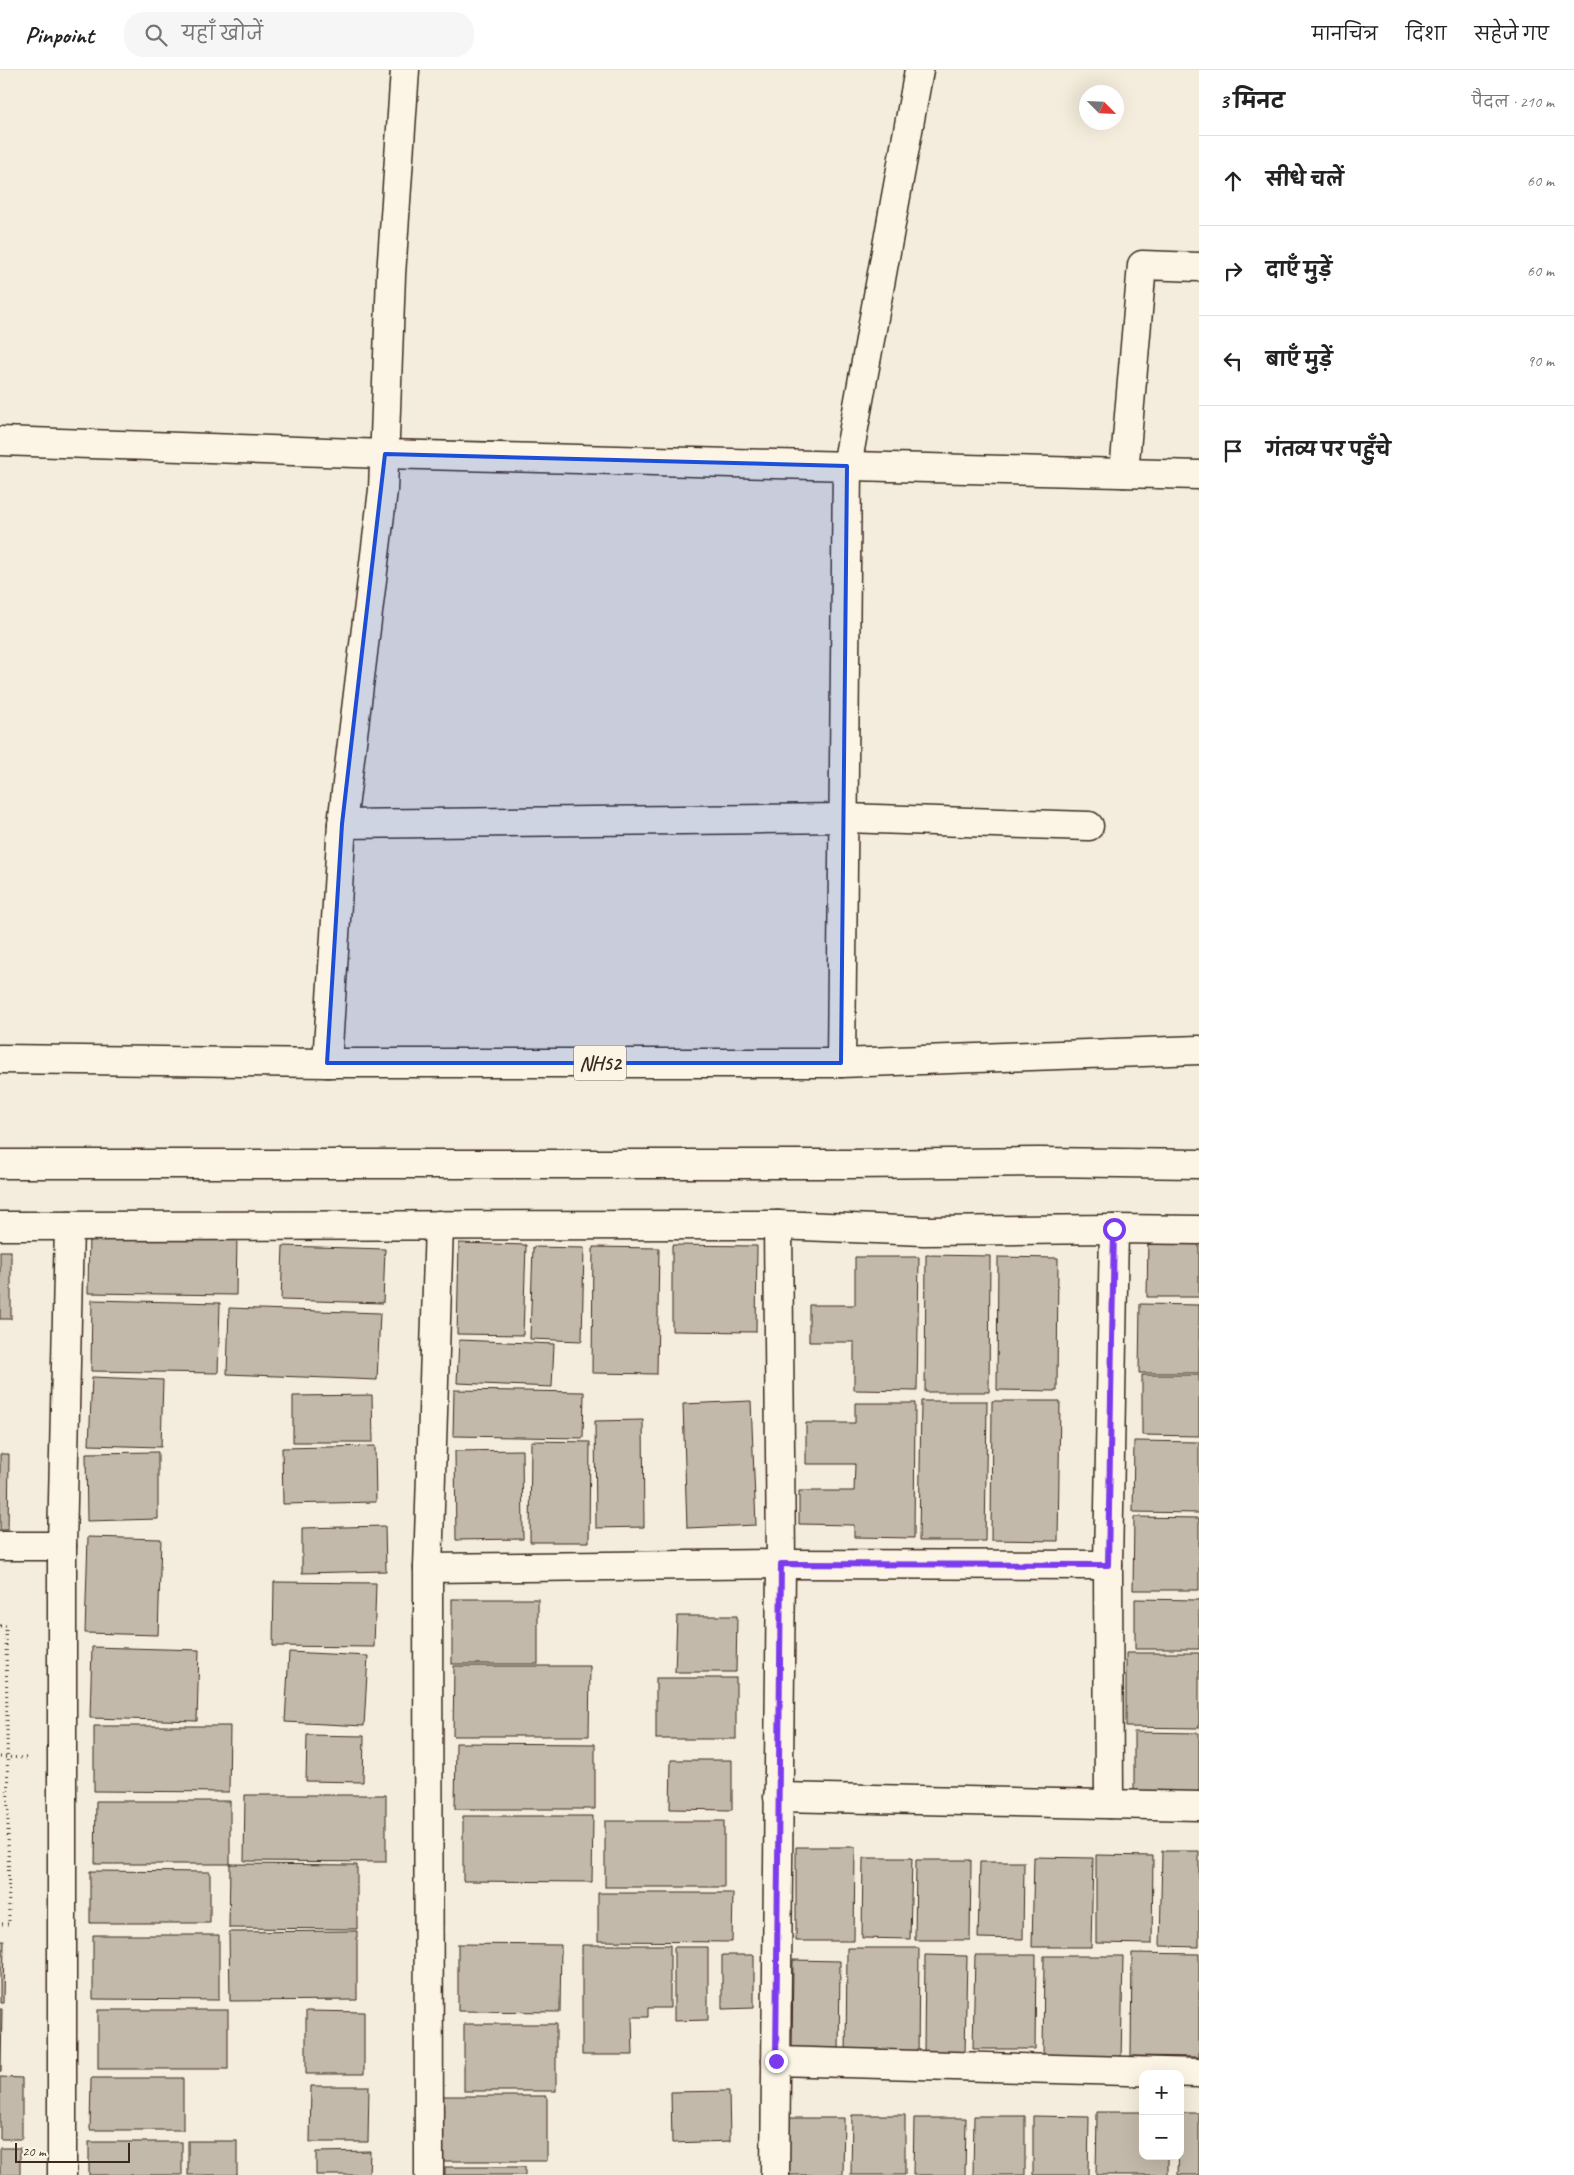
<!DOCTYPE html>
<html lang="hi">
<meta charset="utf-8">
<style>
:root{--surface:#fff;--page:#f6f6f6;--text:#222;--muted:#767676;--line:#e0e0e0}
body{margin:0;font-family:Caveat,"Playpen Sans Deva",sans-serif;background:var(--page);color:var(--text)}
.controls{position:absolute;right:15px;bottom:15px;display:grid;overflow:hidden;border-radius:10px;box-shadow:0 5px 20px #0002}
.controls button{width:45px;height:45px;display:grid;place-items:center;padding:0;border:0;border-bottom:1px solid var(--line);background:var(--surface);color:var(--text);font:25px sans-serif}
.compass{position:absolute;left:1079px;top:15px;width:45px;height:45px;border-radius:50%;background:var(--surface);box-shadow:0 5px 20px #0002;rotate:114deg}
.scale{position:absolute;left:15px;bottom:12px;width:115px;box-sizing:border-box;padding-left:5px;border:2px solid #3b2a1e;border-top:0;font-size:14px;line-height:18px;white-space:nowrap;color:#3b2a1e;-webkit-text-stroke:4px #fcf5e5;paint-order:stroke}
.stop{position:absolute;width:15px;height:15px;margin:-11px;border:4px solid #7c3aed;border-radius:50%;background:#fff}
.stop.end{background:#7c3aed;border-color:#fff;box-shadow:0 1px 5px #0008}
.list{margin:0;padding:0;list-style:none}
h2{display:flex;justify-content:space-between;align-items:center;height:65px;margin:0;padding:0 20px;font-size:21px}
h2 small{font-size:16px;font-weight:400;color:var(--muted)}
.list li{display:grid;grid-template-columns:32px 1fr auto;gap:15px;align-items:center;box-sizing:border-box;height:90px;padding:0 20px;border-top:1px solid var(--line)}
.list b{display:block;font-size:19px;white-space:nowrap}
.list em{font-size:16px;font-style:normal;color:var(--muted)}
.icon{flex:none;width:28px;height:28px;fill:none;stroke:currentColor;stroke-width:2;stroke-linecap:round;stroke-linejoin:round}
.map{position:relative;flex:none;width:1199px;height:2105px;overflow:hidden}
header{display:flex;align-items:center;gap:30px;box-sizing:border-box;height:70px;padding:0 25px;background:var(--surface);border-bottom:1px solid var(--line)}
header strong{font-size:24px}
nav{display:flex;gap:28px;margin-inline-start:auto;font-size:18px}
.search{width:350px;height:45px;background:var(--page);display:flex;align-items:center;gap:12px;box-sizing:border-box;padding:0 18px;border-radius:20px;color:var(--muted);font-size:19px}
main{display:flex}
aside{flex:1;background:var(--surface)}
.map>svg:first-child{display:block}
</style>
<header>
<strong>Pinpoint</strong>
<div class="search"><svg class="icon" aria-label="search" viewBox="0 0 24 24"><circle cx="10" cy="10" r="6"/><path d="M15 15l6 6"/></svg>यहाँ खोजें</div>
<nav><a>मानचित्र</a><a>दिशा</a><a>सहेजे गए</a></nav>
</header>
<main>
<div class="map">
<svg width="1199" height="2105" viewBox="0 0 1199 2105">
<rect width="100%" height="100%" fill="#f4eddd"/>
<filter id="ink" filterUnits="userSpaceOnUse"><feTurbulence type="fractalNoise" baseFrequency=".02" numOctaves="2"/><feDisplacementMap in="SourceGraphic" scale="10" xChannelSelector="R" yChannelSelector="G"/><feConvolveMatrix kernelMatrix="1 2 1 2 8 2 1 2 1" color-interpolation-filters="sRGB"/></filter>
<g filter="url(#ink)">
<g fill="#c3b9aa" stroke="#3b2a1e">
<polygon points="89,1164 237,1166 236,1225 88,1223"/>
<polygon points="1148,1169 1199,1169 1199,1227 1147,1227"/>
<polygon points="459,1173 526,1175 523,1265 457,1264"/>
<polygon points="672,1175 757,1176 756,1262 672,1261"/>
<polygon points="283,1176 385,1179 383,1233 281,1230"/>
<polygon points="533,1177 584,1178 582,1271 530,1269"/>
<polygon points="593,1177 659,1178 657,1304 592,1303"/>
<rect x="0" y="1181" width="11" height="68"/>
<polygon points="926,1185 990,1186 989,1322 925,1322"/>
<polygon points="855,1187 919,1187 917,1321 854,1320 854,1272 809,1272 809,1235 855,1235"/>
<polygon points="998,1187 1058,1188 1057,1321 997,1320"/>
<polygon points="92,1230 220,1233 218,1303 91,1301"/>
<polygon points="1140,1234 1199,1235 1199,1303 1139,1303"/>
<polygon points="229,1238 380,1243 377,1310 227,1304"/>
<polygon points="459,1270 554,1274 552,1317 457,1313"/>
<polygon points="1142,1305 1199,1305 1199,1366 1142,1365"/>
<polygon points="92,1307 163,1310 161,1377 89,1375"/>
<polygon points="454,1320 584,1322 583,1368 453,1366"/>
<polygon points="372,1325 373,1372 293,1372 293,1326"/>
<polygon points="751,1331 756,1455 687,1458 683,1334"/>
<polygon points="921,1331 987,1331 985,1471 919,1471"/>
<polygon points="992,1331 1060,1331 1058,1471 991,1470"/>
<polygon points="855,1333 915,1333 914,1468 854,1467 854,1455 799,1454 799,1421 854,1421 855,1394 806,1394 806,1353 855,1353"/>
<polygon points="643,1350 644,1457 596,1458 595,1351"/>
<polygon points="531,1371 590,1372 589,1472 530,1472"/>
<polygon points="1134,1371 1199,1372 1199,1443 1133,1442"/>
<polygon points="375,1376 376,1432 283,1434 282,1378"/>
<polygon points="522,1380 523,1469 456,1470 455,1381"/>
<polygon points="158,1382 158,1449 87,1451 86,1383"/>
<polygon points="0,1384 9,1384 8,1460 0,1460"/>
<polygon points="1134,1447 1199,1448 1199,1520 1133,1520"/>
<polygon points="385,1456 386,1501 302,1503 302,1458"/>
<polygon points="88,1467 161,1469 158,1565 85,1563"/>
<polygon points="274,1512 376,1513 374,1577 273,1576"/>
<rect x="452" y="1529" width="86" height="65"/>
<polygon points="1135,1529 1199,1530 1199,1579 1135,1579"/>
<polygon points="677,1546 737,1546 736,1602 675,1602"/>
<polygon points="92,1577 199,1580 197,1651 90,1648"/>
<polygon points="289,1582 368,1586 364,1656 285,1652"/>
<polygon points="1126,1583 1199,1583 1199,1658 1126,1657"/>
<polygon points="454,1596 590,1596 589,1666 453,1666"/>
<rect x="656" y="1608" width="80" height="61"/>
<polygon points="94,1656 230,1656 229,1722 94,1721"/>
<polygon points="1134,1662 1199,1663 1199,1725 1134,1724"/>
<polygon points="307,1665 364,1666 363,1712 306,1711"/>
<polygon points="456,1673 595,1674 595,1739 455,1739"/>
<polygon points="671,1690 732,1690 732,1740 670,1739"/>
<polygon points="245,1725 386,1725 386,1792 244,1791"/>
<polygon points="96,1731 230,1731 230,1794 95,1794"/>
<polygon points="463,1746 593,1746 592,1812 463,1811"/>
<rect x="605" y="1751" width="119" height="66"/>
<polygon points="796,1777 855,1777 854,1871 796,1871"/>
<polygon points="1162,1781 1199,1781 1199,1877 1160,1876"/>
<polygon points="1096,1785 1153,1786 1152,1874 1096,1873"/>
<polygon points="1034,1787 1093,1788 1091,1877 1032,1877"/>
<polygon points="863,1788 912,1788 910,1869 862,1868"/>
<polygon points="916,1790 971,1790 970,1870 915,1870"/>
<polygon points="980,1792 1024,1792 1023,1869 978,1868"/>
<polygon points="230,1794 357,1795 357,1859 229,1858"/>
<polygon points="90,1801 210,1802 210,1853 90,1853"/>
<polygon points="598,1823 733,1823 732,1872 598,1871"/>
<polygon points="357,1861 357,1930 230,1931 229,1862"/>
<polygon points="93,1865 219,1865 219,1930 93,1929"/>
<polygon points="0,1871 4,1871 3,1933 0,1933"/>
<polygon points="458,1874 561,1875 560,1942 458,1941"/>
<polygon points="582,1875 670,1875 670,1938 648,1938 648,1947 632,1947 633,1985 582,1985"/>
<polygon points="674,1877 708,1877 708,1950 674,1951"/>
<polygon points="847,1878 919,1878 918,1991 846,1991"/>
<polygon points="1132,1883 1199,1884 1199,1987 1131,1986"/>
<polygon points="722,1885 754,1885 754,1938 722,1939"/>
<polygon points="925,1885 967,1886 965,1984 924,1983"/>
<polygon points="975,1885 1036,1885 1035,1979 973,1979"/>
<polygon points="1044,1886 1123,1886 1121,1992 1043,1991"/>
<polygon points="793,1890 840,1891 839,1986 792,1986"/>
<polygon points="0,1939 2,1939 1,2002 0,2002"/>
<rect x="98" y="1940" width="130" height="59"/>
<polygon points="306,1941 364,1942 364,2004 306,2004"/>
<rect x="464" y="1954" width="92" height="67"/>
<polygon points="0,2007 22,2008 22,2069 0,2069"/>
<polygon points="91,2008 183,2008 183,2060 90,2060"/>
<polygon points="311,2016 369,2016 368,2072 310,2072"/>
<polygon points="729,2021 730,2071 672,2073 671,2022"/>
<polygon points="443,2026 547,2026 547,2091 442,2091"/>
<polygon points="1097,2042 1143,2042 1143,2086 1168,2086 1168,2105 1096,2105"/>
<polygon points="1180,2043 1199,2043 1199,2105 1178,2105"/>
<polygon points="852,2045 905,2045 905,2105 851,2105"/>
<polygon points="974,2046 1025,2046 1025,2105 973,2105"/>
<polygon points="1033,2046 1089,2047 1088,2105 1033,2105"/>
<polygon points="789,2048 844,2048 843,2105 788,2105"/>
<polygon points="914,2048 966,2048 965,2105 913,2105"/>
<rect x="188" y="2071" width="49" height="34"/>
<rect x="89" y="2072" width="93" height="33"/>
<rect x="0" y="2078" width="20" height="27"/>
<polygon points="370,2081 369,2105 316,2105 316,2082"/>
<rect x="445" y="2097" width="80" height="8"/>
</g>
<g fill="none" stroke-linecap="round" stroke-linejoin="round">
<defs>
<g id="street">
<polyline points="0,371 385,384 1199,405"/>
<polyline points="1124,403 1142,195 1199,197"/>
<polyline points="342,754 845,748 1089,756"/>
<polyline points="327,993 342,754 383,420 391,205 405,0"/>
<polyline points="841,993 847,396 919,0"/>
<polyline points="0,1476 62,1476"/>
<polyline points="428,1498 781,1494 1108,1495"/>
<polyline points="778,1727 1199,1736"/>
<polyline points="1109,1734 1108,1495 1114,1159"/>
<polyline points="776,1991 1199,2003"/>
<polyline points="62,2105 62,1476 69,1156"/>
<polyline points="429,2105 428,1498 439,1155"/>
<polyline points="775,2105 781,1494 778,1155"/>
</g>
<polyline id="secondary" points="0,1156 778,1155 924,1161 1114,1159 1199,1160"/>
<g id="highway">
<polyline points="0,989 327,993 841,993 1199,980"/>
<polyline points="0,1094 851,1094 1039,1092 1199,1094"/>
</g>
</defs>
<use href="#street" stroke="#3b2a1e" stroke-width="31"/>
<use href="#secondary" stroke="#3b2a1e" stroke-width="31"/>
<use href="#highway" stroke="#3b2a1e" stroke-width="31"/>
<g stroke="#3b2a1e" stroke-width="3" stroke-dasharray="1 4" stroke-linecap="butt">
<polyline points="0,1556 6,1556 9,1854 0,1854"/>
<polyline points="0,1687 29,1688"/>
</g>
<use href="#street" stroke="#fcf5e5" stroke-width="28"/>
<use href="#secondary" stroke="#fcf5e5" stroke-width="28"/>
<use href="#highway" stroke="#fcf5e5" stroke-width="28"/>
</g>
</g>
<g fill="none" stroke-linecap="round" stroke-linejoin="round" filter="url(#ink)">
<polyline stroke="#7c3aed" stroke-width="6" points="776,1991 781,1494 1108,1495 1114,1159"/>
</g>
<path fill="#1d4ed8" fill-opacity="0.2" stroke="#1d4ed8" stroke-width="4" stroke-linejoin="round" d="M385,384L847,396L841,993H327L342,754Z"/>
<g text-anchor="middle" stroke-width="4" stroke-linejoin="round" paint-order="stroke">
<rect fill="#fcf5e5" stroke="#75675a" stroke-width="1" x="574" y="975.5" width="52" height="35" rx="4"/>
<g font-size="20" font-weight="bold" fill="#3b2a1e">
<text x="600" y="1000">NH52</text>
</g>
</g>
</svg>
<div class="controls">
<button>+</button>
<button>−</button>
</div>
<svg class="compass" viewBox="-18 -18 36 36"><path d="M0-13l5 13h-10z" fill="#e53935"/><path d="M0 13l5-13h-10z" fill="#767676"/></svg>
<div class="scale">20 m</div>
<div class="stop" style="left:1114px;top:1159px"></div>
<div class="stop end" style="left:776px;top:1991px"></div>
</div>
<aside>
<h2>3 मिनट<small>पैदल · 210 m</small></h2>
<ul class="list">
<li><svg class="icon" aria-label="ahead" viewBox="0 0 24 24"><path d="M12 20V5M6 11l6-6 6 6"/></svg><div><b>सीधे चलें</b></div><em>60 m</em></li>
<li><svg class="icon" aria-label="right" viewBox="0 0 24 24"><path d="M7 20v-9h11M14 6l5 5-5 5"/></svg><div><b>दाएँ मुड़ें</b></div><em>60 m</em></li>
<li><svg class="icon" aria-label="left" viewBox="0 0 24 24"><path d="M17 20v-9H6M10 6l-5 5 5 5"/></svg><div><b>बाएँ मुड़ें</b></div><em>90 m</em></li>
<li><svg class="icon" aria-label="arrive" viewBox="0 0 24 24"><path d="M6 21V4h12l-3 4 3 4H6"/></svg><div><b>गंतव्य पर पहुँचे</b></div></li>
</ul>
</aside>
</main>
